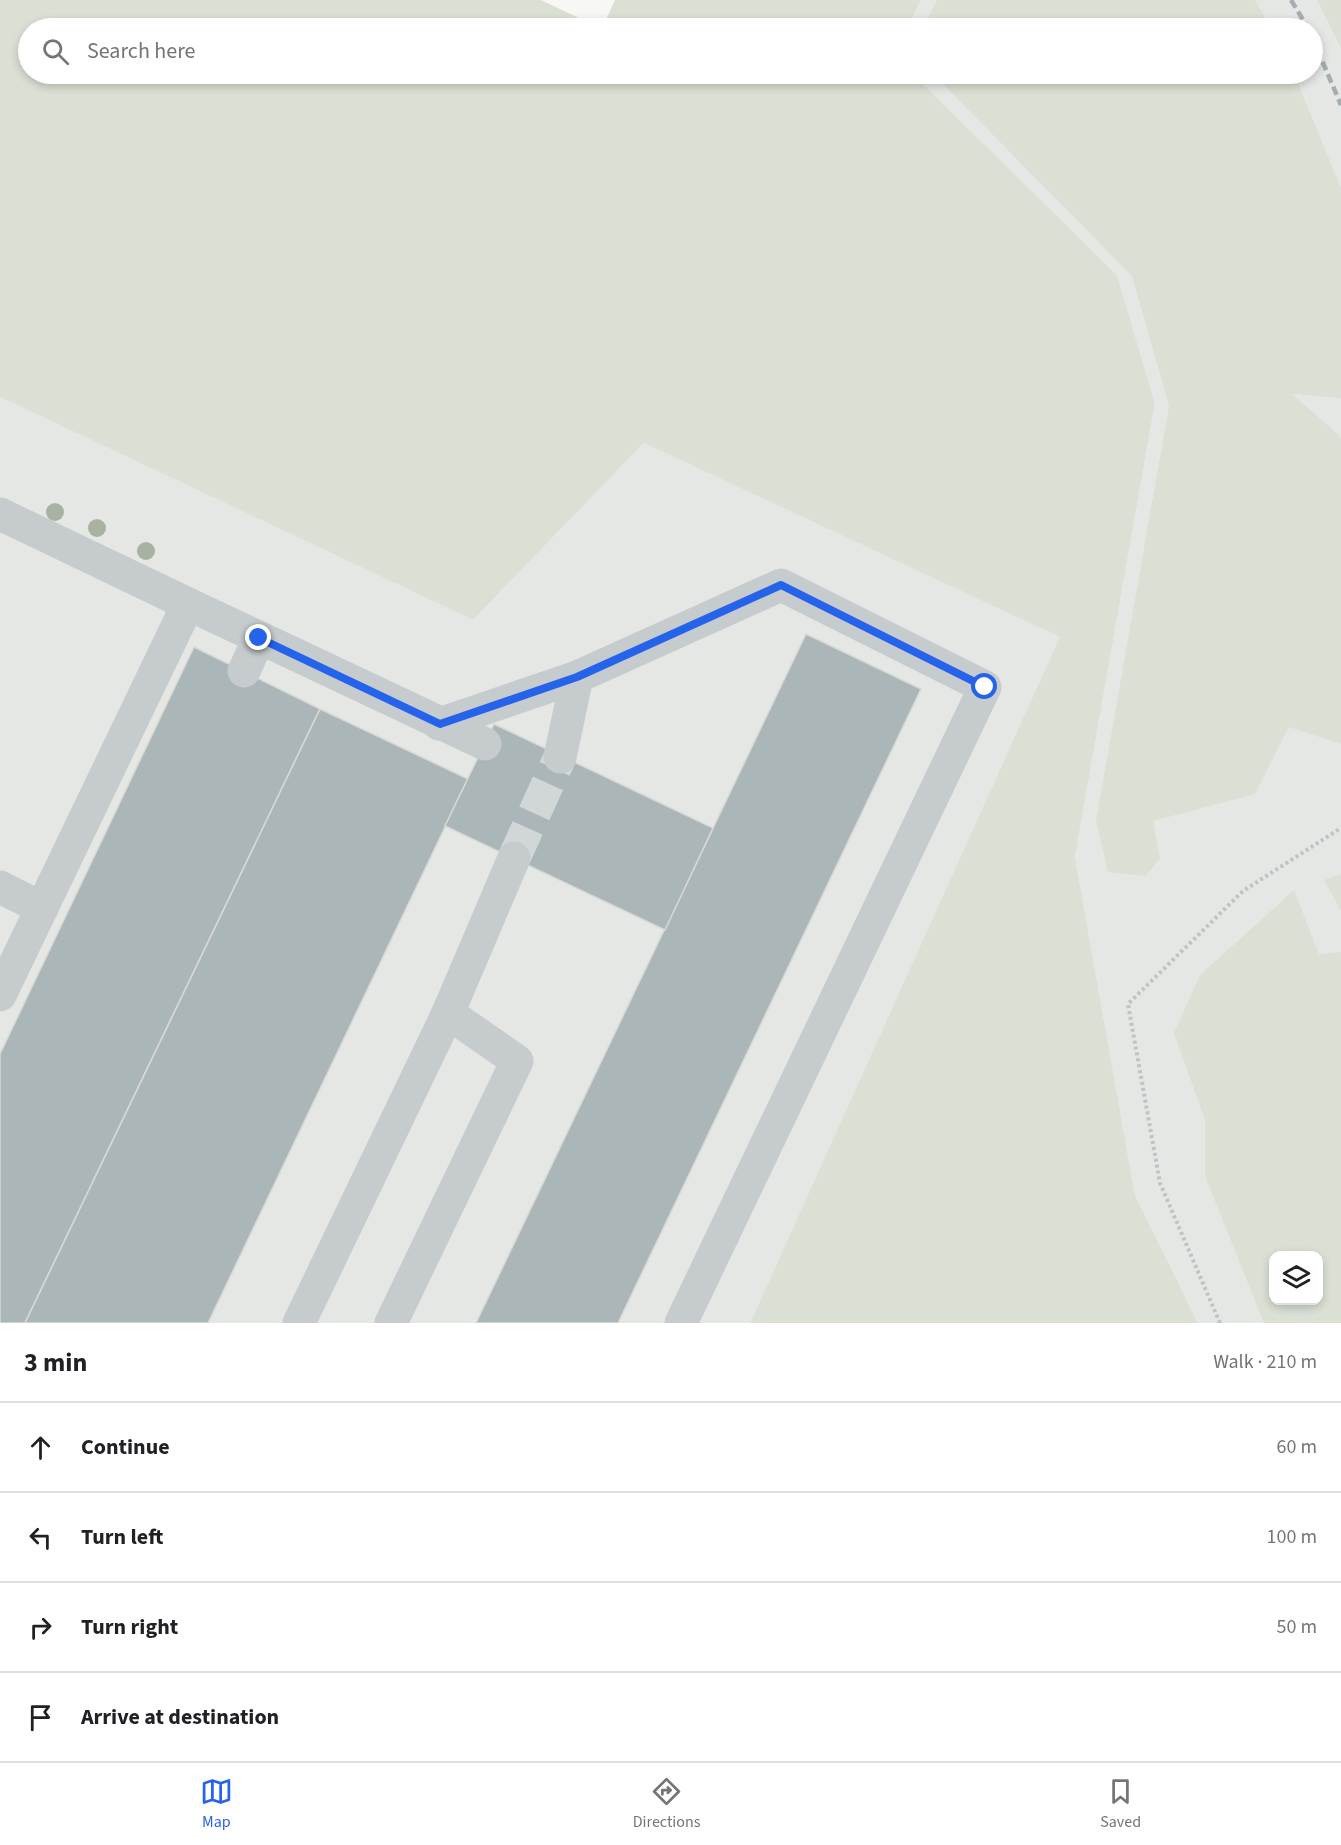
<!DOCTYPE html>
<meta charset="utf-8">
<style>
:root{--surface:#fff;--page:#f2f2f2;--text:#202124;--muted:#757577;--line:#e0e0e0;--accent:#2563eb}
body{margin:0;font-family:"Source Sans 3",sans-serif;background:var(--page);color:var(--text)}
.controls{position:absolute;right:18px;bottom:18px;display:grid;overflow:hidden;border-radius:12px;box-shadow:0 3px 9px #0003}
.controls button{width:54px;height:54px;display:grid;place-items:center;padding:0;border:0;border-bottom:2px solid var(--line);background:var(--surface);color:var(--text);font:30px sans-serif}
.stop{position:absolute;width:18px;height:18px;margin:-14px;border:4px solid #2563eb;border-radius:50%;background:#fff}
.stop.end{background:#2563eb;border-color:#fff;box-shadow:0 2px 6px #0008}
.list{margin:0;padding:0;list-style:none}
h2{display:flex;justify-content:space-between;align-items:center;height:78px;margin:0;padding:0 24px;font-size:26px}
h2 small{font-size:20px;font-weight:400;color:var(--muted)}
.list li{display:grid;grid-template-columns:39px 1fr auto;gap:18px;align-items:center;box-sizing:border-box;height:90px;padding:0 24px;border-top:2px solid var(--line)}
.list b{display:block;font-size:22px;white-space:nowrap}
.list em{font-size:20px;font-style:normal;color:var(--muted)}
.icon{flex:none;width:33px;height:33px;fill:none;stroke:currentColor;stroke-width:2;stroke-linecap:round;stroke-linejoin:round}
.map{position:relative;flex:none;width:1341px;height:1323px;overflow:hidden}
.search{position:absolute;background:var(--surface);box-shadow:0 3px 9px #0003;left:18px;right:18px;top:18px;height:66px;display:flex;align-items:center;gap:15px;box-sizing:border-box;padding:0 21px;border-radius:33px;color:var(--muted);font-size:22px}
.sheet{height:438px;background:var(--surface)}
nav{display:flex;justify-content:space-around;align-items:center;box-sizing:border-box;height:84px;border-top:2px solid var(--line);background:var(--surface);font-size:16px;color:var(--muted)}
nav a{display:grid;justify-items:center;gap:3px}
nav .on{color:var(--accent)}
.map>svg:first-child{display:block}
</style>
<div class="map">
<svg width="1341" height="1323" viewBox="0 0 1341 1323">
<rect width="100%" height="100%" fill="#f7f7f4"/>
<g fill="#e5e7e5" fill-rule="evenodd">
<path d="M921,0H1341V1323H1198L1135,1195L1075,857L1155,403L1117,275L913,74H1312V28H907ZM1274,1256H1318V1300H1274Z"/>
<polygon points="0,397 473,620 644,443 1061,637 750,1323 0,1323"/>
</g>
<g fill="#dae0d4" fill-rule="evenodd">
<polygon points="0,0 541,0 600,28 28,28 28,74 913,74 1117,275 1155,403 1075,857 1135,1195 1198,1323 750,1323 1060,637 644,443 473,620 0,397"/>
<polygon points="615,0 921,0 907,28 602,28"/>
<polygon points="937,0 1255,0 1271,28 923,28"/>
<polygon points="1317,0 1341,0 1341,48"/>
<polygon points="933,74 1294,74 1341,188 1341,398 1292,394 1341,437 1341,744 1289,727 1255,794 1153,821 1160,859 1145,876 1108,872 1096,821 1169,406 1132,276"/>
<polygon points="1341,874 1341,911 1324,880"/>
<path d="M1294,890L1319,954L1341,952V1323H1264L1205,1176V1120L1174,1033L1200,975ZM1274,1256H1318V1300H1274Z"/>
</g>
<g fill="#abb6b9" stroke="#d9d8d6" stroke-width="1.5">
<polygon points="806,634 921,689 618,1323 476,1323"/>
<polygon points="194,647 320,709 25,1323 0,1323 0,1054"/>
<polygon points="320,709 468,779 208,1323 25,1323"/>
<polygon points="494,724 713,828 665,930 445,826"/>
</g>
<g fill="none" stroke-linecap="round" stroke-linejoin="round">
<polyline stroke="#d1d7d7" stroke-width="33" stroke-dasharray="33 16" stroke-linecap="butt" points="514,858 560,757"/>
<polyline stroke="#c0c3c4" stroke-width="4" stroke-dasharray="3 3" stroke-linecap="butt" points="1220,1323 1160,1183 1128,1004 1243,891 1341,828"/>
<g stroke="#c6cbcd" stroke-width="33">
<polyline points="0,514 188,604"/>
<polyline points="244,671 259,638"/>
<polyline points="439,724 577,677 781,585 985,687 681,1323"/>
<polyline points="560,757 577,677"/>
<polyline points="0,887 42,908"/>
<polyline points="0,995 188,604 485,744"/>
<polyline points="299,1323 448,1013 514,858"/>
<polyline points="391,1323 517,1061 448,1013"/>
</g>
<g stroke="#a4adb1" stroke-width="4.5" stroke-dasharray="9 4.5" stroke-linecap="butt">
<polyline points="1291,0 1308,28"/>
<polyline points="1312,37 1341,105"/>
</g>
</g>
<g fill="#a8b2a2">
<circle cx="55" cy="512" r="9"/>
<circle cx="97" cy="528" r="9"/>
<circle cx="146" cy="551" r="9"/>
</g>
<g fill="none" stroke-linecap="round" stroke-linejoin="round">
<polyline stroke="#2563eb" stroke-width="8" points="259,638 440,724 577,677 781,585 985,687"/>
</g>
</svg>
<div class="controls">
<button><svg class="icon" aria-label="layers" viewBox="0 0 24 24"><path d="M12 4l9 5-9 5-9-5zM3 14l9 5 9-5"/></svg></button>
</div>
<div class="stop" style="left:985px;top:687px"></div>
<div class="stop end" style="left:259px;top:638px"></div>
<div class="search"><svg class="icon" aria-label="search" viewBox="0 0 24 24"><circle cx="10" cy="10" r="6"/><path d="M15 15l6 6"/></svg>Search here</div>
</div>
<section class="sheet">
<h2>3 min<small>Walk · 210 m</small></h2>
<ul class="list">
<li><svg class="icon" aria-label="ahead" viewBox="0 0 24 24"><path d="M12 20V5M6 11l6-6 6 6"/></svg><div><b>Continue</b></div><em>60 m</em></li>
<li><svg class="icon" aria-label="left" viewBox="0 0 24 24"><path d="M17 20v-9H6M10 6l-5 5 5 5"/></svg><div><b>Turn left</b></div><em>100 m</em></li>
<li><svg class="icon" aria-label="right" viewBox="0 0 24 24"><path d="M7 20v-9h11M14 6l5 5-5 5"/></svg><div><b>Turn right</b></div><em>50 m</em></li>
<li><svg class="icon" aria-label="arrive" viewBox="0 0 24 24"><path d="M6 21V4h12l-3 4 3 4H6"/></svg><div><b>Arrive at destination</b></div></li>
</ul>
</section>
<nav>
<a class="on"><svg class="icon" aria-label="map" viewBox="0 0 24 24"><path d="M3 6l6-2 6 2 6-2v14l-6 2-6-2-6 2zM9 4v14M15 6v14"/></svg>Map</a>
<a><svg class="icon" aria-label="directions" viewBox="0 0 24 24"><path d="M12 3l9 9-9 9-9-9zM9 14v-3h6M13 9l2 2-2 2"/></svg>Directions</a>
<a><svg class="icon" aria-label="saved" viewBox="0 0 24 24"><path d="M7 4h10v16l-5-4-5 4z"/></svg>Saved</a>
</nav>
